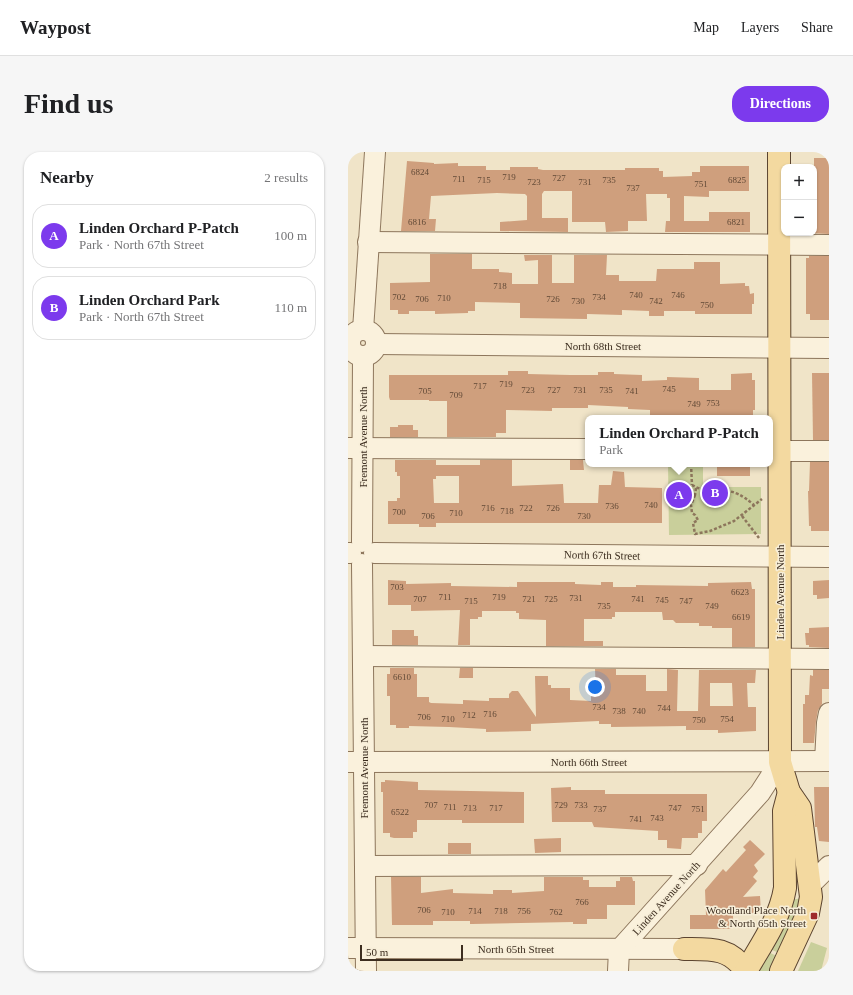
<!DOCTYPE html>
<meta charset="utf-8">
<style>
:root{--surface:#fff;--page:#f6f6f6;--text:#202124;--muted:#757577;--line:#e0e0e0;--accent:#7c3aed}
body{margin:0;font-family:Georgia,serif;background:var(--page);color:var(--text)}
.controls{position:absolute;right:12px;top:12px;display:grid;overflow:hidden;border-radius:8px;box-shadow:0 1px 3px #0004}
.controls button{width:36px;height:36px;display:grid;place-items:center;padding:0;border:0;border-bottom:1px solid var(--line);background:var(--surface);color:var(--text);font:20px sans-serif}
.scale{position:absolute;left:12px;bottom:10px;width:103px;box-sizing:border-box;padding-left:4px;border:2px solid #3d2e20;border-top:0;font-size:11px;line-height:14px;white-space:nowrap;color:#3d2e20;-webkit-text-stroke:3px #f7eed8;paint-order:stroke}
.you{position:absolute;left:247px;top:535px;width:14px;height:14px;margin:-10px;border:3px solid #fff;border-radius:50%;background:#1a73e8;box-shadow:0 0 0 6px #1a73e833}
.badge{display:grid;place-items:center;width:26px;height:26px;border-radius:50%;background:var(--accent);color:#fff;font-size:13px;font-weight:700}
.pin{position:absolute;translate:-50% -50%;border:2px solid #fff;box-shadow:0 1px 4px #0006}
.popup{position:absolute;left:237px;top:263px;width:188px;height:52px;box-sizing:border-box;display:grid;place-content:center;border-radius:8px;background:var(--surface);filter:drop-shadow(0 1px 3px #0005);font-size:13px;white-space:nowrap;color:var(--muted)}
.popup b{font-size:15px;color:var(--text)}
.popup::after{content:'';position:absolute;left:50%;top:100%;margin-left:-8px;border:8px solid transparent;border-top-color:var(--surface)}
.list{margin:0;padding:0;list-style:none}
h2{display:flex;justify-content:space-between;align-items:center;height:52px;margin:0;padding:0 16px;font-size:17px}
h2 small{font-size:13px;font-weight:400;color:var(--muted)}
.list li{display:grid;grid-template-columns:26px 1fr auto;gap:12px;align-items:center;box-sizing:border-box;height:64px;margin:0 8px 8px;padding:0 8px;border:1px solid var(--line);border-radius:16px}
.list b{display:block;font-size:15px;white-space:nowrap}
.list p{margin:0;font-size:13px;white-space:nowrap;color:var(--muted)}
.list em{font-size:13px;font-style:normal;color:var(--muted)}
.map{position:relative;flex:none;width:481px;height:819px;overflow:hidden;border-radius:16px}
header{display:flex;align-items:center;gap:24px;box-sizing:border-box;height:56px;padding:0 20px;background:var(--surface);border-bottom:1px solid var(--line)}
header strong{font-size:19px}
nav{display:flex;gap:22px;margin-inline-start:auto;font-size:14px}
.intro{display:flex;align-items:center;justify-content:space-between;box-sizing:border-box;height:96px;padding:0 24px}
h1{margin:0;font-size:28px}
.button{padding:10px 18px;border-radius:16px;background:var(--accent);color:#fff;font-size:14px;font-weight:700}
main{display:flex;gap:24px;padding:0 24px}
aside{flex:1;background:var(--surface);border-radius:16px;box-shadow:0 1px 3px #0004}
.map>svg:first-child{display:block}
</style>
<header>
<strong>Waypost</strong>
<nav><a>Map</a><a>Layers</a><a>Share</a></nav>
</header>
<div class="intro"><h1>Find us</h1><a class="button">Directions</a></div>
<main>
<aside>
<h2>Nearby<small>2 results</small></h2>
<ul class="list">
<li><span class="badge">A</span><div><b>Linden Orchard P-Patch</b><p>Park · North 67th Street</p></div><em>100 m</em></li>
<li><span class="badge">B</span><div><b>Linden Orchard Park</b><p>Park · North 67th Street</p></div><em>110 m</em></li>
</ul>
</aside>
<div class="map">
<svg width="481" height="819" viewBox="0 0 481 819">
<rect width="100%" height="100%" fill="#f0e4c8"/>
<g fill="#c9cf9b">
<polygon points="320,312 355,312 355,335 413,335 413,382 321,383"/>
<polygon points="456,746 435,803 418,795 441,748"/>
<polygon points="463,790 479,796 473,819 450,819"/>
<polygon points="416,798 433,806 428,819 406,819"/>
</g>
<g fill="#cf9f7d" fill-rule="evenodd">
<polygon points="466,6 481,6 481,82 461,81 466,81"/>
<polygon points="59,9 86,11 86,12 110,11 110,14 138,14 138,18 162,18 162,15 190,15 190,17 195,18 277,18 277,16 311,16 311,19 315,19 315,25 344,24 344,20 352,20 352,14 401,14 401,39 361,39 361,45 336,44 336,69 361,69 361,60 402,60 402,80 317,80 318,69 322,69 322,46 319,46 319,42 298,42 299,69 280,69 280,79 258,80 257,70 224,70 224,39 196,39 194,42 194,66 220,66 220,80 152,79 152,70 179,68 179,44 177,42 149,41 83,44 81,67 88,67 87,79 53,79"/>
<polygon points="82,102 124,102 124,117 151,117 151,120 164,121 164,132 190,132 190,108 177,109 176,103 204,103 204,131 226,131 226,103 259,103 258,123 271,123 271,129 308,129 309,117 346,117 346,110 372,110 372,132 397,131 397,134 401,134 402,142 406,141 406,152 404,152 404,162 347,162 347,159 316,159 316,164 301,164 301,159 274,158 274,163 239,162 239,167 172,166 172,151 127,150 127,159 120,159 120,161 87,162 87,159 61,159 61,162 50,162 50,158 42,158 42,131 82,130"/>
<polygon points="461,104 481,104 481,168 462,168 462,162 458,162 458,106 461,106"/>
<polygon points="160,219 180,219 180,222 222,223 250,223 250,220 266,220 266,222 294,223 294,229 319,228 319,225 351,226 351,238 383,238 383,222 404,221 404,228 407,228 407,258 405,258 405,264 372,264 372,266 302,266 302,258 280,257 280,255 240,253 240,256 204,256 204,259 158,258 158,281 148,281 148,285 99,285 99,249 81,249 81,248 42,248 41,245 41,223 160,223"/>
<polygon points="464,221 481,221 481,288 465,288"/>
<polygon points="50,273 65,273 65,278 70,278 70,285 42,285 42,275 50,275"/>
<path d="M47,308H88V313H132V308H164V334L215,332L216,351H250L251,333H263L265,319L276,320L277,335L314,336V371H88V375H71V372H40V349H49V346H52V324H49V320H47ZM88,324H111V351H86L85,327H88Z"/>
<polygon points="222,308 235,308 236,318 222,318"/>
<polygon points="462,310 481,310 481,379 463,379 463,374 461,374 460,339 461,339"/>
<rect x="369" y="312" width="33" height="12"/>
<polygon points="40,428 58,429 58,432 103,431 103,434 169,435 169,430 227,430 227,432 253,433 253,430 265,430 265,435 288,435 288,433 360,434 360,431 403,430 404,437 407,437 407,495 384,495 384,476 364,476 364,474 351,474 351,471 328,471 325,468 315,468 314,460 267,460 267,465 264,465 264,467 236,467 236,489 255,489 255,494 198,494 198,468 171,467 171,461 168,461 168,459 134,459 134,465 130,465 130,467 122,467 122,493 110,493 112,458 63,459 63,453 40,453"/>
<polygon points="481,428 481,446 469,447 469,443 465,443 465,429"/>
<polygon points="481,475 481,496 461,495 461,493 458,493 457,481 461,481 461,476"/>
<polygon points="44,478 66,478 66,484 70,484 70,493 44,493"/>
<path d="M42,516H66V522H69V545H81V550L83,551L115,552V548L141,549V546H161V542L164,539H170L188,565L187,524H200V533H203V536H222V548L243,549V541H248L247,517H268V523H298V539H319V517L330,518L329,559H350L351,518H408L407,531H399L400,555H408V579L370,581V578H338V574L263,575V572H251V569L183,572V579L138,580V577L101,575L61,574V576H48V573H42V544H39V522H42ZM362,531H384L385,554H362Z"/>
<polygon points="112,516 125,516 125,526 111,526"/>
<polygon points="465,518 481,518 481,537 474,537 474,552 470,558 468,569 466,591 455,591 455,552 457,552 457,543 461,543 462,523 465,524"/>
<polygon points="37,628 70,630 70,638 176,640 176,671 114,671 114,668 69,668 69,680 65,680 65,686 46,686 42,685 42,681 35,681 35,640 33,640 33,630 37,630"/>
<polygon points="223,635 223,638 257,638 257,642 359,642 359,669 354,669 354,681 350,681 350,686 334,686 333,697 319,696 319,688 310,688 310,679 246,675 244,670 204,670 203,636"/>
<polygon points="466,635 481,635 481,690 471,689 469,675 467,675"/>
<polygon points="213,686 213,700 187,701 186,687"/>
<polygon points="402,688 417,702 406,713 410,719 405,725 409,729 395,745 412,744 413,761 385,762 385,775 383,775 382,777 342,777 342,763 358,763 357,738 375,717 378,720 398,698 395,695"/>
<rect x="100" y="691" width="23" height="11"/>
<polygon points="43,725 73,725 73,741 105,737 105,741 145,742 145,738 164,738 164,741 196,739 196,725 235,725 235,728 241,728 241,735 268,735 268,729 272,729 272,725 284,725 285,729 287,729 287,753 259,753 259,767 239,767 239,772 225,772 225,770 124,772 122,772 122,769 85,769 85,773 44,773"/>
</g>
<g fill="none" stroke-linecap="round" stroke-linejoin="round">
<defs>
<g id="minor">
<polyline points="20,90 481,93"/>
<polyline points="15,178 27,0"/>
<circle cx="15" cy="191" r="13"/>
<polyline points="28,192 481,196"/>
<polyline points="0,296 240,297"/>
<polyline points="422,299 481,299"/>
<polyline points="14,390 15,204"/>
<polyline points="0,401 3,401"/>
<polyline points="26,401 481,405"/>
<polyline points="14,412 18,819"/>
<polyline points="15,504 481,507"/>
<polyline points="477,609 479,571 481,561"/>
<polyline points="0,610 481,609"/>
<polyline points="17,714 349,713"/>
<polyline points="462,733 481,714"/>
<polyline points="0,796 336,797"/>
<polyline points="270,819 271,798 412,641 432,610"/>
</g>
<g id="major">
<polyline points="431,0 432,610 441,640 452,656 463,745 460,761 433,819"/>
<path d="M336,797C363,797 381,795 398,819"/>
<path d="M398,819C413,793 432,767 437,736L436,659L441,640"/>
</g>
</defs>
<use href="#minor" stroke="#8d765c" stroke-width="22"/>
<use href="#major" stroke="#5b4430" stroke-width="24"/>
<g stroke="#8d765c" stroke-width="2.5" stroke-dasharray="3 2" stroke-linecap="butt">
<polyline points="343,312 344,333"/>
<path d="M348,336L347,343L344,345L338,342V337L342,333C346,333 347,335 350,336C375,342 382,332 406,353"/>
<polyline points="347,343 343,353 344,361 347,363 350,368 345,371 347,382 362,379 386,369 414,347"/>
<polyline points="394,364 411,386"/>
</g>
<use href="#minor" stroke="#faf1dc" stroke-width="20"/>
<use href="#major" stroke="#f3d9a0" stroke-width="22"/>
</g>
<rect fill="#9e2a2b" stroke="#f7eed8" stroke-width="1.5" x="462" y="760" width="8" height="8" rx="2"/>
<g text-anchor="middle" stroke-width="3" stroke-linejoin="round" paint-order="stroke">
<g font-size="9" fill="#624a37">
<text x="72" y="23">6824</text>
<text x="161" y="28">719</text>
<text x="211" y="29">727</text>
<text x="111" y="30">711</text>
<text x="136" y="31">715</text>
<text x="261" y="31">735</text>
<text x="389" y="31">6825</text>
<text x="186" y="33">723</text>
<text x="237" y="33">731</text>
<text x="353" y="35">751</text>
<text x="285" y="39">737</text>
<text x="69" y="73">6816</text>
<text x="388" y="73">6821</text>
<text x="152" y="137">718</text>
<text x="288" y="146">740</text>
<text x="330" y="146">746</text>
<text x="51" y="148">702</text>
<text x="251" y="148">734</text>
<text x="96" y="149">710</text>
<text x="74" y="150">706</text>
<text x="205" y="150">726</text>
<text x="230" y="152">730</text>
<text x="308" y="152">742</text>
<text x="359" y="156">750</text>
<text x="158" y="235">719</text>
<text x="132" y="237">717</text>
<text x="321" y="240">745</text>
<text x="180" y="241">723</text>
<text x="206" y="241">727</text>
<text x="232" y="241">731</text>
<text x="258" y="241">735</text>
<text x="77" y="242">705</text>
<text x="284" y="242">741</text>
<text x="108" y="246">709</text>
<text x="365" y="254">753</text>
<text x="346" y="255">749</text>
<text x="303" y="356">740</text>
<text x="264" y="357">736</text>
<text x="140" y="359">716</text>
<text x="178" y="359">722</text>
<text x="205" y="359">726</text>
<text x="159" y="362">718</text>
<text x="51" y="363">700</text>
<text x="108" y="364">710</text>
<text x="80" y="367">706</text>
<text x="236" y="367">730</text>
<text x="49" y="438">703</text>
<text x="392" y="443">6623</text>
<text x="97" y="448">711</text>
<text x="151" y="448">719</text>
<text x="228" y="449">731</text>
<text x="72" y="450">707</text>
<text x="181" y="450">721</text>
<text x="203" y="450">725</text>
<text x="290" y="450">741</text>
<text x="314" y="451">745</text>
<text x="123" y="452">715</text>
<text x="338" y="452">747</text>
<text x="256" y="457">735</text>
<text x="364" y="457">749</text>
<text x="393" y="468">6619</text>
<text x="54" y="528">6610</text>
<text x="251" y="558">734</text>
<text x="316" y="559">744</text>
<text x="271" y="562">738</text>
<text x="291" y="562">740</text>
<text x="142" y="565">716</text>
<text x="121" y="566">712</text>
<text x="76" y="568">706</text>
<text x="100" y="570">710</text>
<text x="379" y="570">754</text>
<text x="351" y="571">750</text>
<text x="83" y="656">707</text>
<text x="213" y="656">729</text>
<text x="233" y="656">733</text>
<text x="102" y="658">711</text>
<text x="122" y="659">713</text>
<text x="148" y="659">717</text>
<text x="327" y="659">747</text>
<text x="252" y="660">737</text>
<text x="350" y="660">751</text>
<text x="52" y="663">6522</text>
<text x="309" y="669">743</text>
<text x="288" y="670">741</text>
<text x="234" y="753">766</text>
<text x="76" y="761">706</text>
<text x="127" y="762">714</text>
<text x="153" y="762">718</text>
<text x="176" y="762">756</text>
<text x="100" y="763">710</text>
<text x="208" y="763">762</text>
</g>
<g font-size="11" fill="#3d2e20" stroke="#f7eed8">
<text x="255" y="198">North 68th Street</text>
<text transform="translate(15 285) rotate(-90)" y="4">Fremont Avenue North</text>
<text transform="translate(254 403) rotate(1)" y="4">North 67th Street</text>
<text transform="translate(432 440) rotate(-90)" y="4">Linden Avenue North</text>
<text x="241" y="614">North 66th Street</text>
<text transform="translate(16 616) rotate(-90)" y="4">Fremont Avenue North</text>
<text transform="translate(318 746) rotate(-48)" y="4">Linden Avenue North</text>
<text x="168" y="801">North 65th Street</text>
</g>
<g font-size="11" fill="#3d2e20" stroke="#f7eed8" text-anchor="end">
<text x="458" y="762">Woodland Place North<tspan x="458" dy="13">&amp; North 65th Street</tspan></text>
</g>
</g>
</svg>
<div class="controls">
<button>+</button>
<button>−</button>
</div>
<div class="scale">50 m</div>
<div class="you"></div>
<div class="pin badge" style="left:331px;top:343px">A</div>
<div class="popup"><b>Linden Orchard P-Patch</b>Park</div>
<div class="pin badge" style="left:367px;top:341px">B</div>
</div>
</main>
